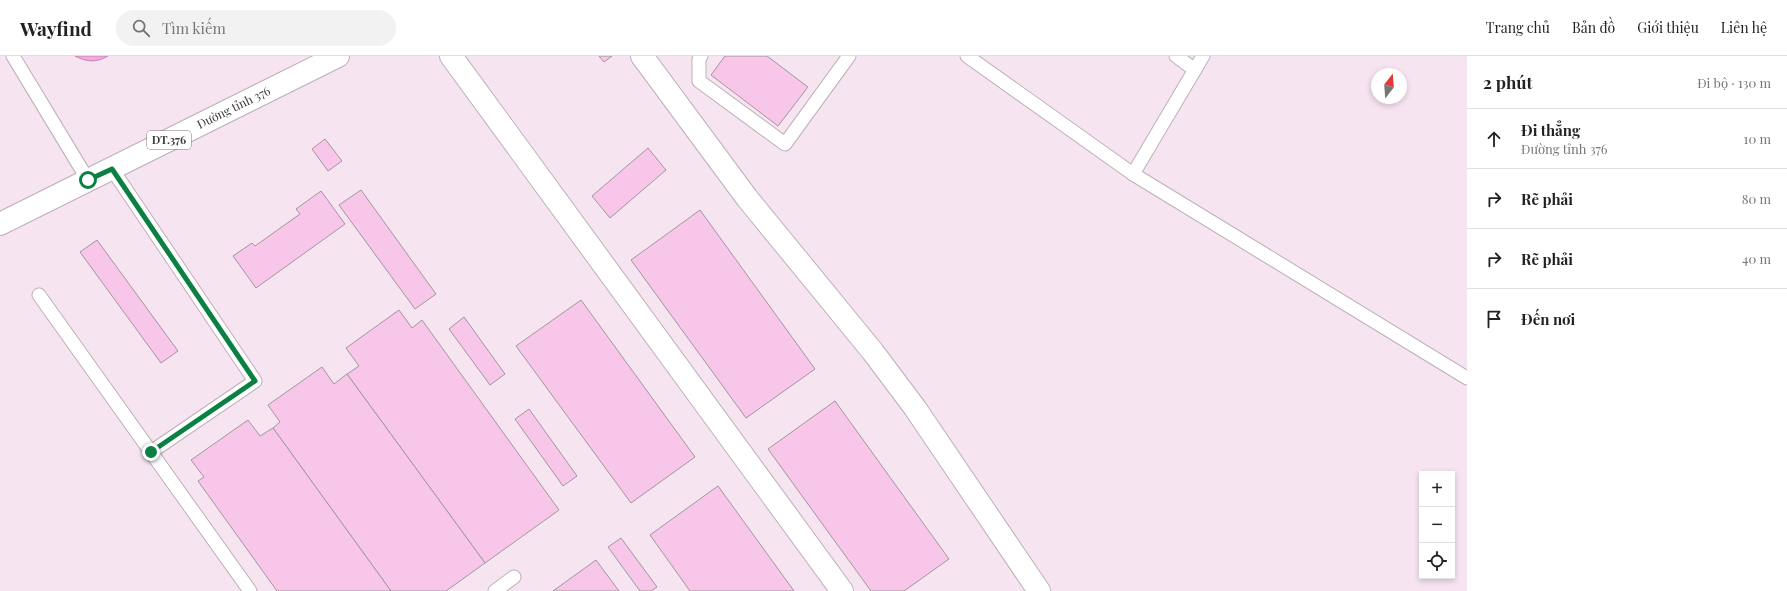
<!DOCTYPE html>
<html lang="vi">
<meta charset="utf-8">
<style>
:root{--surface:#fff;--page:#f2f2f2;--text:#222;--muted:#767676;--line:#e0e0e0}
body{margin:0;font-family:"Playfair Display",serif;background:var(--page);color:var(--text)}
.controls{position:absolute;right:12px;bottom:12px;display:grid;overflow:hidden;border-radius:0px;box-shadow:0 2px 6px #0003}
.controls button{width:36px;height:36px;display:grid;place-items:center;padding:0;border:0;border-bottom:1px solid var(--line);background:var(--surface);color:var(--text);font:20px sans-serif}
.compass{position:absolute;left:1371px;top:12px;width:36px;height:36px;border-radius:50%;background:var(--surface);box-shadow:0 2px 6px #0003;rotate:17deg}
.stop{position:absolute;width:12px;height:12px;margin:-9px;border:3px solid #0b8043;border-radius:50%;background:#fff}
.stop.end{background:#0b8043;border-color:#fff;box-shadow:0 1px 4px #0008}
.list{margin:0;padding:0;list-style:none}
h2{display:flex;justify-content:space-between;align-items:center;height:52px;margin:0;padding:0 16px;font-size:17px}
h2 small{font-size:13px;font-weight:400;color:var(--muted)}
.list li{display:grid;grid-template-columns:26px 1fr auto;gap:12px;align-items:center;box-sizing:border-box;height:60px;padding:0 16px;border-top:1px solid var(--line)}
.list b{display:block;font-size:15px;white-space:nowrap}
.list p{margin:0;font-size:13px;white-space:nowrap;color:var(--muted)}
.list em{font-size:13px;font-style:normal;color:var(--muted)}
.icon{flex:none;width:22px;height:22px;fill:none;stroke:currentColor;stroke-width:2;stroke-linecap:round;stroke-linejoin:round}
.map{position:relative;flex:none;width:1467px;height:535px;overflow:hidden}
header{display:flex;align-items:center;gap:24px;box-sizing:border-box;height:56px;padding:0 20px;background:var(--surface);border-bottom:1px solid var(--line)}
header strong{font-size:19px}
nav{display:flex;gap:22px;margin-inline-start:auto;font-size:14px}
.search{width:280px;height:36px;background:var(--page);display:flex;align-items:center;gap:10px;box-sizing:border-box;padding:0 14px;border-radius:22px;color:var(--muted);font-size:15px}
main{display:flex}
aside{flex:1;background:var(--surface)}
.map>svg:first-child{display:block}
</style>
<header>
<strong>Wayfind</strong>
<div class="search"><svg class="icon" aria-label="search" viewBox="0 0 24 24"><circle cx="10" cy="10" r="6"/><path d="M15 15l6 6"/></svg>Tìm kiếm</div>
<nav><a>Trang chủ</a><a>Bản đồ</a><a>Giới thiệu</a><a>Liên hệ</a></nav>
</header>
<main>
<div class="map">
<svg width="1467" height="535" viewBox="0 0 1467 535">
<rect width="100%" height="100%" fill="#fff2fb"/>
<path fill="#f6e4f0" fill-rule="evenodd" d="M0,0H1467V535H0ZM1377,18H1401V42H1377ZM1422,418H1452V520H1422Z"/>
<path fill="#f7a8e2" stroke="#c087b0" d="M75,0H108C96,7 86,6 75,0Z"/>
<g fill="#f7c6e9" stroke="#a2969e">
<polygon points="599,0 612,0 604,6"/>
<polygon points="725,0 767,0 808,31 778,70 711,19"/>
<polygon points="325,83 342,105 328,115 312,93"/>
<polygon points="648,92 666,114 610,162 592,140"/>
<polygon points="361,134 436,238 415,253 339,149"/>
<polygon points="321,135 345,168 256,232 233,200 252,187 255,190 300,158 296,153"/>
<polygon points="700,154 815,313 746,362 631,204"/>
<polygon points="97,184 178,295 161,307 80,196"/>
<polygon points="581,244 695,401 631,447 516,290"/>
<polygon points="399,254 412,272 422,264 559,454 485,507 347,318 359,310 346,292"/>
<polygon points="464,261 505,318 490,329 449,273"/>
<polygon points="322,311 334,328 347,318 485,507 446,535 391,535 273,372 280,366 268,349"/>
<polygon points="835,345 949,503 904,535 871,535 768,393"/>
<polygon points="529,353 577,420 563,430 515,363"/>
<polygon points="248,364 260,380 273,372 391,535 277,535 198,425 204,421 191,404"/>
<polygon points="718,430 794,535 690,535 650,479"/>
<polygon points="621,482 657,531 651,535 640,535 608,491"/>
<polygon points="596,504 619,535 553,535"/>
</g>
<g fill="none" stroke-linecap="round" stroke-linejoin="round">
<defs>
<g id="lane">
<polyline points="13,0 88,124"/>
<polyline points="701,0 699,3 699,25 785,88 849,0"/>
<polyline points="967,0 1133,118 1467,322"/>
<polyline points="1176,0 1195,14"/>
<polyline points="112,113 255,325 151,396"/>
<polyline points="1133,118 1203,0"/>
<polyline points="39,239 250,535"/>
<polyline points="495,535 514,521"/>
</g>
<g id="street">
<polyline points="451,0 842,535"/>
<polyline points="642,0 747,142 873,296 915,352 1039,535"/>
</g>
<g id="primary">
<path id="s1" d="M0,168L338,0"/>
</g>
</defs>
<use href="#lane" stroke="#bcb0b8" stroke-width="15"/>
<use href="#street" stroke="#bcb0b8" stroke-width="24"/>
<use href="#primary" stroke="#bcb0b8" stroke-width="24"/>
<use href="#lane" stroke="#fff" stroke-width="13"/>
<use href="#street" stroke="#fff" stroke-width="22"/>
<use href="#primary" stroke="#fff" stroke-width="22"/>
</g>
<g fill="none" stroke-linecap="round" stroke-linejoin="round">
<polyline stroke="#0b8043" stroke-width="5" points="88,124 112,113 255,325 151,396"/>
</g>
<g text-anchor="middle" stroke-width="3" stroke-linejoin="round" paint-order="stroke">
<rect fill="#fff" stroke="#787577" stroke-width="1" x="147" y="75" width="44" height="18" rx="3"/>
<g font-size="11" font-weight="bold" fill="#3e3a3d">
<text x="169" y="88">ĐT.376</text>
</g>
<g font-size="12" fill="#3e3a3d" stroke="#fff">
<text dy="4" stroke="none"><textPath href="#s1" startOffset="261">Đường tỉnh 376</textPath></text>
</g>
</g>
</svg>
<div class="controls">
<button>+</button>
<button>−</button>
<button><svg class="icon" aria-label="locate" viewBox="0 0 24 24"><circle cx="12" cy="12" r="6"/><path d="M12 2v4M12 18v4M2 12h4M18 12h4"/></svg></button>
</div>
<svg class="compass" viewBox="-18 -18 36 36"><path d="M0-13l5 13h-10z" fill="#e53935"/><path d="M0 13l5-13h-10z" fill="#767676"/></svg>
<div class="stop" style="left:88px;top:124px"></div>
<div class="stop end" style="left:151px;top:396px"></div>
</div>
<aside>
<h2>2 phút<small>Đi bộ · 130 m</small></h2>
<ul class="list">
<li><svg class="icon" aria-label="ahead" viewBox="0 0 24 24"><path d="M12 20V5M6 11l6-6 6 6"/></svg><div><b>Đi thẳng</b><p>Đường tỉnh 376</p></div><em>10 m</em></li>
<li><svg class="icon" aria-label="right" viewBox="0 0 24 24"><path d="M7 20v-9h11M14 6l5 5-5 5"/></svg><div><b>Rẽ phải</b></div><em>80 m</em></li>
<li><svg class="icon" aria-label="right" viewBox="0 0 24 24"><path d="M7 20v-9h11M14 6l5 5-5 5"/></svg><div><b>Rẽ phải</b></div><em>40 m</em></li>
<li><svg class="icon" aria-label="arrive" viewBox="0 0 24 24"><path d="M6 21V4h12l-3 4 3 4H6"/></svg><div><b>Đến nơi</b></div></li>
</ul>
</aside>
</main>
